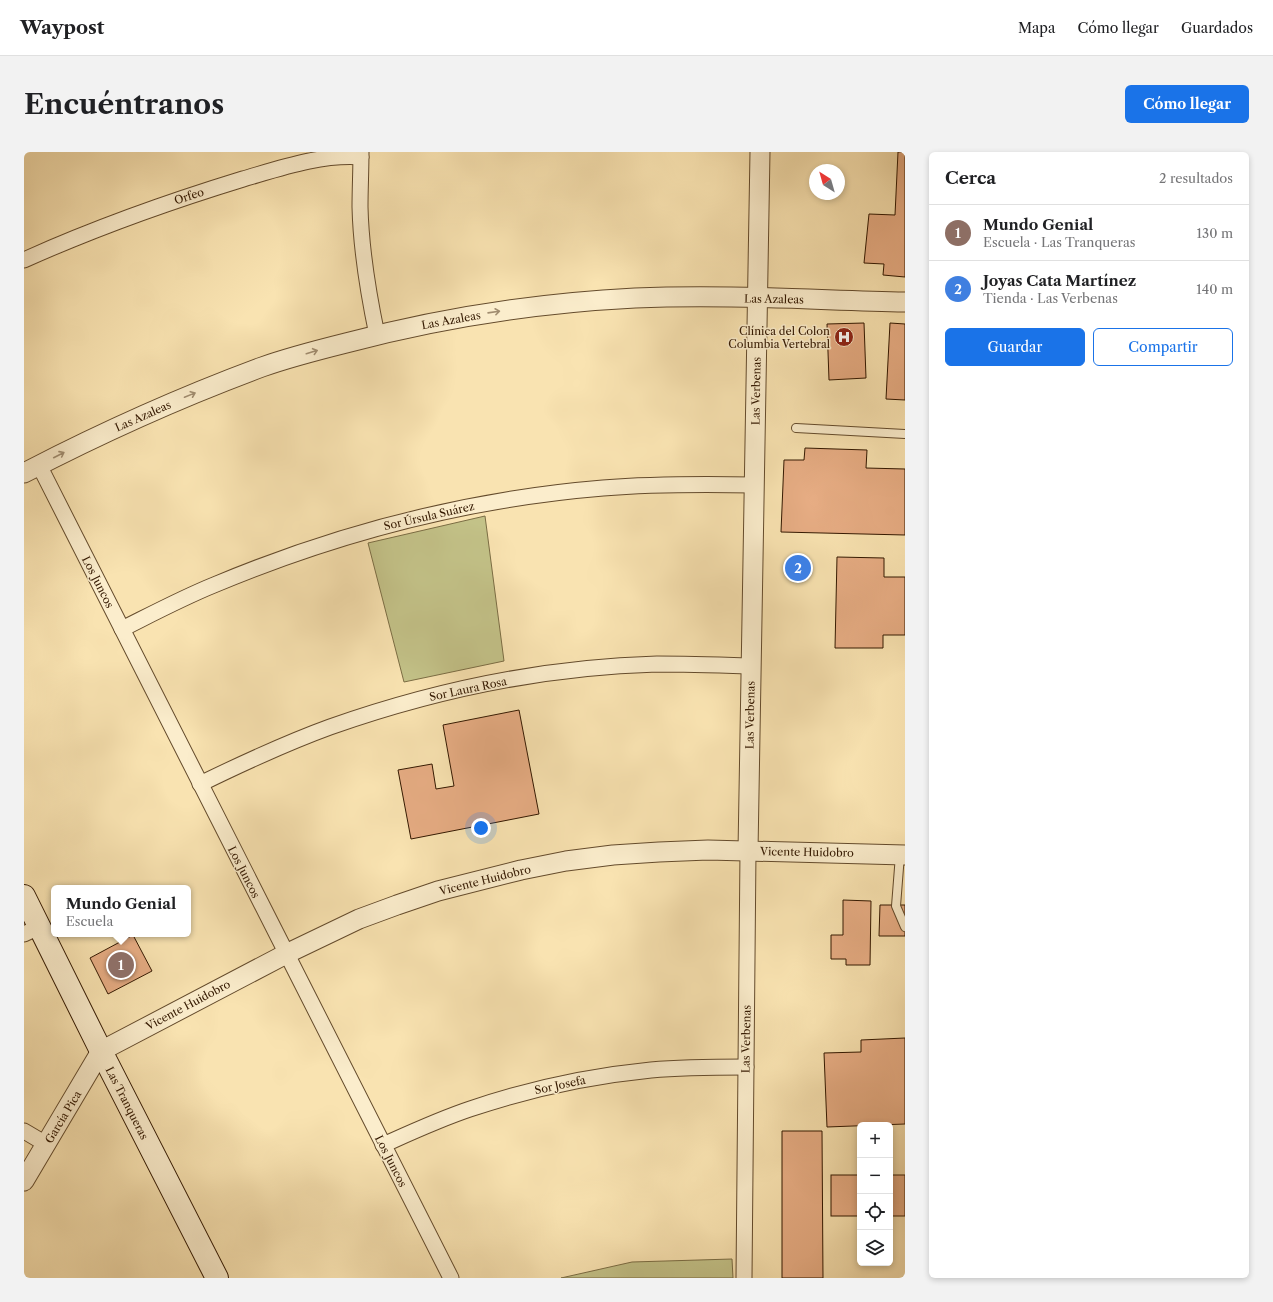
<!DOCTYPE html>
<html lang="es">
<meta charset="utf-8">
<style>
:root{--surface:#fff;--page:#f2f2f2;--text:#202124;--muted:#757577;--line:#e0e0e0;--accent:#1a73e8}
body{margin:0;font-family:"Libre Caslon Text",serif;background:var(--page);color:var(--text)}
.controls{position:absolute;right:12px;bottom:12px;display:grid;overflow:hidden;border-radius:6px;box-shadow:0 2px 6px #0003}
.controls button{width:36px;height:36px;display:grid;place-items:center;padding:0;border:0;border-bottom:1px solid var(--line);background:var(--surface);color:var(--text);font:20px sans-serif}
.compass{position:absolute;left:785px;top:12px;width:36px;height:36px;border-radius:50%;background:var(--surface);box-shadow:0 2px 6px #0003;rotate:323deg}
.you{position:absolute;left:457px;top:676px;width:14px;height:14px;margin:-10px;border:3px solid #fff;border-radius:50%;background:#1a73e8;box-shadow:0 0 0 6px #1a73e833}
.badge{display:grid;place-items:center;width:26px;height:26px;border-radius:50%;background:var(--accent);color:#fff;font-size:13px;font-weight:700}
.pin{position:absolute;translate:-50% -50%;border:2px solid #fff;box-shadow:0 1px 4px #0006}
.popup{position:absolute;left:27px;top:733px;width:140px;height:52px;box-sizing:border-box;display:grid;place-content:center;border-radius:6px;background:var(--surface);filter:drop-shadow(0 1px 3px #0005);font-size:13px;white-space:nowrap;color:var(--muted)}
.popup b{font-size:15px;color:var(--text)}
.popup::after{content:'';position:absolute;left:50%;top:100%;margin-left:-8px;border:8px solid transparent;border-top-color:var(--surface)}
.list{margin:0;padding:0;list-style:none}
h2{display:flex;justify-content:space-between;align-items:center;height:52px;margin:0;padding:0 16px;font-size:17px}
h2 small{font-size:13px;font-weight:400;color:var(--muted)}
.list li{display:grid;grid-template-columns:26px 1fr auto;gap:12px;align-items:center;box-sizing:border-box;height:56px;padding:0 16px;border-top:1px solid var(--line)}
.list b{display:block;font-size:15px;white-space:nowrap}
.list p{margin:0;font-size:13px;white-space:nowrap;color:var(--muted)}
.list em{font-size:13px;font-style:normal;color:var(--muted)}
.actions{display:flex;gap:8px;padding:12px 16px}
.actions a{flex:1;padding:9px 0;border:1px solid var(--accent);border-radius:6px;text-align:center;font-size:14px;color:var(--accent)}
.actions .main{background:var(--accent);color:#fff}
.icon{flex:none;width:22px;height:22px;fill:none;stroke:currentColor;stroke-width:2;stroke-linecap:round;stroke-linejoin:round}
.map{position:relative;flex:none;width:881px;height:1126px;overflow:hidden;border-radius:6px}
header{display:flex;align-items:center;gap:24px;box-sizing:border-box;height:56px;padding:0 20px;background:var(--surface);border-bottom:1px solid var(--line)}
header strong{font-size:19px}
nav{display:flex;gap:22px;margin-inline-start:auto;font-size:14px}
.intro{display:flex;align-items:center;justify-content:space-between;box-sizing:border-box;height:96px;padding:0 24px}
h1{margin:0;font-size:28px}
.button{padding:10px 18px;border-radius:6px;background:var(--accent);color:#fff;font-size:14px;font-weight:700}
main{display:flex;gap:24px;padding:0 24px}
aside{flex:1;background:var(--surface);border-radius:6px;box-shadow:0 2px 6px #0003}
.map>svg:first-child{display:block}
</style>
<header>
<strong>Waypost</strong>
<nav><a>Mapa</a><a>Cómo llegar</a><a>Guardados</a></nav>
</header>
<div class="intro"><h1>Encuéntranos</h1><a class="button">Cómo llegar</a></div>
<main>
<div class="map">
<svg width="881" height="1126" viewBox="0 0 881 1126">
<rect width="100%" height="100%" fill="#f9e3b1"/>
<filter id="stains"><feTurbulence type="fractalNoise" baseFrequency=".005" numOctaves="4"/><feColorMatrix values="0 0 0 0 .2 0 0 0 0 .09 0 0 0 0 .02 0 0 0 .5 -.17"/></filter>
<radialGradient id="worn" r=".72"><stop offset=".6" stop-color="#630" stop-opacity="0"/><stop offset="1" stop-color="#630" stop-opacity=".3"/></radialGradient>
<g fill="#c3c288" stroke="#7b6d44">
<polygon points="461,364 480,509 380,530 344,391"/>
<polygon points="708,1107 709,1126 537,1126 608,1110"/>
</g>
<g fill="#e7ad84" stroke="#331800">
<polygon points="874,0 881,0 881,125 859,123 860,112 840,111 845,62 871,63"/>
<polygon points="840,171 842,226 805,228 803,172"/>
<polygon points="866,171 881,172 881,248 862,247"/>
<polygon points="781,296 843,298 842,316 881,317 881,383 757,380 760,308 780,308"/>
<polygon points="813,405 860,406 860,425 881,425 881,483 859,483 859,496 811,496"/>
<polygon points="495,558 515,662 387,687 374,618 408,612 412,637 430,634 419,573"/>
<polygon points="819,748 847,749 846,813 822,813 822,807 807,807 807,783 819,783"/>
<polygon points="856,753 881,753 881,784 855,784"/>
<polygon points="109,783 128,819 84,842 66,806"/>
<polygon points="881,886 881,972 803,975 800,901 837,900 837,888"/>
<polygon points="758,979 798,979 799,1126 758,1126"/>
<rect x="807" y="1023" width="29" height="41"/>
<rect x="866" y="1023" width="15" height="41"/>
</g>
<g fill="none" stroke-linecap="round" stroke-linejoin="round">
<defs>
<g id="service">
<polyline points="772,276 881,282"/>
<polyline points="876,703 872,754 881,775"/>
</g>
<g id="minor">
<path d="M337,0C337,18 336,37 336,55C337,98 344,140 353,183"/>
<path d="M0,108C71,76 144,50 219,27C257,16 297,2 337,5"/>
<polyline points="15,313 427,1126"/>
<path d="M98,477C128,462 158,446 190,433C314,381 445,347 579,336C629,332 679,332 730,333"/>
<path d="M176,632C219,611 262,591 306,575C411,538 522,515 633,512C664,512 695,513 727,514"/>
<polyline points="0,782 15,775"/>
<polyline points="0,979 22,992"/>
<path d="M359,993C388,980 416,967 446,957C505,937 566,924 627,918C659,915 690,915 722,915"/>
<polyline points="720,1126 724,699"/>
</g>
<g id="tertiary">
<path d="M0,321C77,281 157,245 238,215C266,205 294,198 322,191C416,166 513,151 611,146C701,142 791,148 881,150"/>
<polyline points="724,699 736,0"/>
<polyline points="0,1029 77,899 262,802 335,767 373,753 414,739 497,718 542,709 589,703 635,700 684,698 881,703"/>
</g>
<polyline id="secondary" points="0,744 77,899 193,1126"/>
</defs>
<use href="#service" stroke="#644b2c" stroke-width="10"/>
<use href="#minor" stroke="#644b2c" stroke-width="17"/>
<use href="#tertiary" stroke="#644b2c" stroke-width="21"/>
<use href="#secondary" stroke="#331800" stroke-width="24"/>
<use href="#service" stroke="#fbedcc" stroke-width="8"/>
<use href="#minor" stroke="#fbedcc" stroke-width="15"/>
<use href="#tertiary" stroke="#fbedcc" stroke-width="19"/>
<use href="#secondary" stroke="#fbedcc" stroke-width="22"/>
</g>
<defs><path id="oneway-shaft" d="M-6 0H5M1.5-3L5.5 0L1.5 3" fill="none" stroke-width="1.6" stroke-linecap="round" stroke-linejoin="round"/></defs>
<g stroke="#a18d70">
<use href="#oneway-shaft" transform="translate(470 160) rotate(-8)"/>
<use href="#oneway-shaft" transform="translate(288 200) rotate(-17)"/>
<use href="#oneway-shaft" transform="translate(166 243) rotate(-22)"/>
<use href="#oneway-shaft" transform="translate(35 303) rotate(-27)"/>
</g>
<defs>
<symbol id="hospital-disc" viewBox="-11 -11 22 22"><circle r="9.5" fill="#8f2418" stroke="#fbedcc"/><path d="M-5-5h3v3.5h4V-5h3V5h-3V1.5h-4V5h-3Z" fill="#fff"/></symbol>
</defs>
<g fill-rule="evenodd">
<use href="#hospital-disc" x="809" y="174" width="22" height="22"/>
</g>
<g text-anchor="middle" stroke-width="3" stroke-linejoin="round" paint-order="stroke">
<g font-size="11" fill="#331800" stroke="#fbedcc">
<text transform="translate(165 44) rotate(-18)" y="4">Orfeo</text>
<text transform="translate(750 147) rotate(1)" y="4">Las Azaleas</text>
<text transform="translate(427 168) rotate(-10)" y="4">Las Azaleas</text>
<text transform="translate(732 239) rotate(-89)" y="4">Las Verbenas</text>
<text transform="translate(119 264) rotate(-24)" y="4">Las Azaleas</text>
<text transform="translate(405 364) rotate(-13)" y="4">Sor Úrsula Suárez</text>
<text transform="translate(74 430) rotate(63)" y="4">Los Juncos</text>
<text transform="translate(444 537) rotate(-12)" y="4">Sor Laura Rosa</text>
<text transform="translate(726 563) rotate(-89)" y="4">Las Verbenas</text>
<text transform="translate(783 700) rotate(1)" y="4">Vicente Huidobro</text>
<text transform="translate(220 720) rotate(63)" y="4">Los Juncos</text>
<text transform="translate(461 728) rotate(-14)" y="4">Vicente Huidobro</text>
<text transform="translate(164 853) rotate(-28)" y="4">Vicente Huidobro</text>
<text transform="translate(722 887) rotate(-89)" y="4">Las Verbenas</text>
<text transform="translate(536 933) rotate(-12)" y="4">Sor Josefa</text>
<text transform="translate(103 951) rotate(63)" y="4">Las Tranqueras</text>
<text transform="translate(39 965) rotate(-59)" y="4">García Pica</text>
<text transform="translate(367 1009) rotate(63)" y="4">Los Juncos</text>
</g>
<g font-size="11" fill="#331800" stroke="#fbedcc" text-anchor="end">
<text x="806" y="183">Clínica del Colon<tspan x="806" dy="13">Columbia Vertebral</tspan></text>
</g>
</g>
<rect width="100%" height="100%" filter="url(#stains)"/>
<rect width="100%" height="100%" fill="url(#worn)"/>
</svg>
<div class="controls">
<button>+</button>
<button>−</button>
<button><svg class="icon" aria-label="locate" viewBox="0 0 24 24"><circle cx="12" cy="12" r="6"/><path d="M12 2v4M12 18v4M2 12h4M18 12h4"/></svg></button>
<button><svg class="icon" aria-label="layers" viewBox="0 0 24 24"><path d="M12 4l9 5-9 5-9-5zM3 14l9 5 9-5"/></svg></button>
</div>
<svg class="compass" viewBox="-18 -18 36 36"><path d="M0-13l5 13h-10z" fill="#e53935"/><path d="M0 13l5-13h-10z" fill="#757577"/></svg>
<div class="you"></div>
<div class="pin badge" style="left:97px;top:813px;background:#8d6e63">1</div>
<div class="popup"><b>Mundo Genial</b>Escuela</div>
<div class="pin badge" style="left:774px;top:416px;background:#3f7fe0">2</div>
</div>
<aside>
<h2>Cerca<small>2 resultados</small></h2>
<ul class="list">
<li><span class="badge" style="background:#8d6e63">1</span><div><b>Mundo Genial</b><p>Escuela · Las Tranqueras</p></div><em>130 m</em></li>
<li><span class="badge" style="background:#3f7fe0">2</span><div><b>Joyas Cata Martínez</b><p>Tienda · Las Verbenas</p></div><em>140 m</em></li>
</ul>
<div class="actions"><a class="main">Guardar</a><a>Compartir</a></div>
</aside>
</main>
